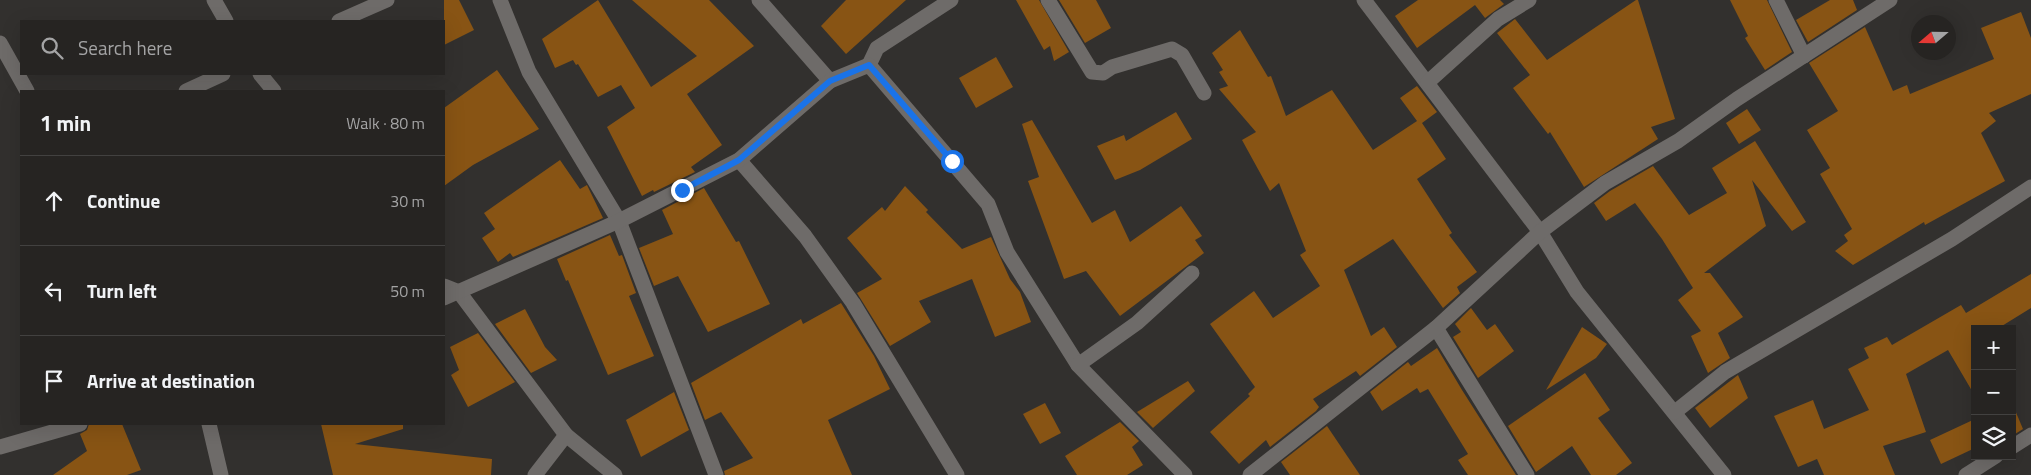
<!DOCTYPE html>
<meta charset="utf-8">
<style>
:root{--surface:#262422;--page:#32302f;--text:#f1f3f6;--muted:#a4a4a5;--line:#424140}
body{margin:0;font-family:"Titillium Web",sans-serif;background:var(--page);color:var(--text)}
.controls{position:absolute;right:15px;bottom:15px;display:grid;overflow:hidden;border-radius:0px;box-shadow:0 5px 20px #0002}
.controls button{width:45px;height:45px;display:grid;place-items:center;padding:0;border:0;border-bottom:1px solid var(--line);background:var(--surface);color:var(--text);font:25px sans-serif}
.compass{position:absolute;left:1911px;top:15px;width:45px;height:45px;border-radius:50%;background:var(--surface);box-shadow:0 5px 20px #0002;rotate:250deg}
.stop{position:absolute;width:15px;height:15px;margin:-11px;border:4px solid #1a73e8;border-radius:50%;background:#fff}
.stop.end{background:#1a73e8;border-color:#fff;box-shadow:0 1px 5px #0008}
.list{margin:0;padding:0;list-style:none}
h2{display:flex;justify-content:space-between;align-items:center;height:65px;margin:0;padding:0 20px;font-size:21px}
h2 small{font-size:16px;font-weight:400;color:var(--muted)}
.list li{display:grid;grid-template-columns:32px 1fr auto;gap:15px;align-items:center;box-sizing:border-box;height:90px;padding:0 20px;border-top:1px solid var(--line)}
.list b{display:block;font-size:19px;white-space:nowrap}
.list em{font-size:16px;font-style:normal;color:var(--muted)}
.icon{flex:none;width:28px;height:28px;fill:none;stroke:currentColor;stroke-width:2;stroke-linecap:round;stroke-linejoin:round}
.map{position:relative;flex:none;width:2031px;height:475px;overflow:hidden}
.search{position:absolute;background:var(--surface);box-shadow:0 5px 20px #0002;left:20px;top:20px;width:425px;height:55px;display:flex;align-items:center;gap:12px;box-sizing:border-box;padding:0 18px;border-radius:0px;color:var(--muted);font-size:19px}
.panel{position:absolute;background:var(--surface);box-shadow:0 5px 20px #0002;left:20px;top:90px;width:425px;height:335px;border-radius:0px}
.map>svg:first-child{display:block}
</style>
<div class="map">
<svg width="2031" height="475" viewBox="0 0 2031 475">
<rect width="100%" height="100%" fill="#32302e"/>
<g fill="#885414">
<polygon points="444,0 459,0 474,30 444,45"/>
<polygon points="598,0 651,87 697,56 632,0 709,0 754,46 687,94 722,145 691,167 695,172 654,192 653,190 642,196 607,127 635,108 621,85 598,97 578,64 576,65 573,60 555,68 542,39"/>
<polygon points="846,0 906,0 846,54 821,26"/>
<polygon points="1016,0 1039,0 1069,52 1054,61 1050,46 1044,50"/>
<polygon points="1059,0 1096,0 1111,28 1085,43"/>
<polygon points="1418,0 1500,0 1504,4 1485,18 1475,5 1417,48 1395,16"/>
<polygon points="1636,0 1638,0 1675,119 1651,127 1658,139 1584,187 1550,132 1548,134 1513,88 1530,75 1497,33 1515,19 1547,60"/>
<polygon points="1730,0 1767,0 1792,52 1765,70 1745,38 1748,36"/>
<polygon points="1830,0 1853,0 1857,10 1808,42 1796,20"/>
<polygon points="2021,12 2031,38 2031,94 1989,113 1996,121 1981,133 2005,181 1925,225 1924,222 1853,265 1835,251 1848,241 1844,235 1852,229 1820,174 1830,168 1807,130 1838,111 1809,63 1865,27 1893,91 1907,85 1910,94 1994,59 1981,28"/>
<polygon points="1240,30 1268,77 1271,76 1286,116 1332,90 1373,150 1417,121 1400,98 1417,86 1437,112 1422,123 1446,159 1417,179 1452,233 1449,235 1477,272 1457,287 1460,293 1443,308 1393,239 1344,270 1371,336 1384,327 1397,347 1360,376 1356,371 1313,399 1319,407 1316,411 1270,447 1266,440 1239,464 1210,432 1250,396 1248,394 1255,387 1210,324 1254,291 1273,318 1320,286 1300,255 1306,251 1279,183 1270,191 1242,140 1256,132 1219,89 1228,86 1219,72 1223,70 1212,53"/>
<polygon points="996,57 1013,87 976,108 959,78"/>
<polygon points="497,70 539,129 473,165 444,186 444,108"/>
<polygon points="1747,109 1761,130 1739,144 1726,123"/>
<polygon points="1176,112 1192,139 1140,170 1115,180 1097,146 1124,135 1126,141"/>
<polygon points="1032,120 1092,223 1115,210 1130,242 1181,206 1202,236 1195,240 1204,253 1120,316 1086,271 1064,279 1028,181 1039,177 1022,124"/>
<polygon points="1755,141 1806,222 1792,231 1752,180 1766,226 1704,273 1710,273 1743,317 1718,333 1730,358 1708,373 1691,336 1701,331 1678,300 1693,288 1662,239 1635,203 1606,221 1594,203 1610,191 1653,166 1689,215 1727,193 1712,168"/>
<polygon points="560,160 580,189 587,185 603,218 513,257 510,253 498,262 482,238 495,229 484,213"/>
<polygon points="905,186 928,210 926,212 962,249 991,237 1010,279 1020,292 1031,322 995,337 972,279 919,301 931,322 890,346 857,293 882,279 847,238 882,207 885,211"/>
<polygon points="704,188 736,242 739,241 770,304 708,332 678,276 654,286 639,248 673,234 662,210"/>
<polygon points="610,235 619,256 622,255 636,293 629,296 654,356 608,375 568,280 566,281 557,259"/>
<polygon points="2031,274 2031,308 1997,329 1975,329 1975,396 1948,350 1906,374 1926,432 1883,446 1895,475 1824,475 1817,459 1798,467 1774,416 1813,400 1824,429 1869,410 1848,369 1869,358 1864,348 1887,337 1892,345 1961,305 1966,313"/>
<polygon points="841,303 874,356 890,389 828,420 852,475 725,475 724,471 753,458 721,412 705,420 691,383 801,319 803,324"/>
<polygon points="1471,308 1487,330 1495,324 1514,351 1478,378 1453,337 1461,332 1455,324"/>
<polygon points="525,309 545,347 557,360 531,373 495,324"/>
<polygon points="1582,327 1607,344 1596,358 1546,390"/>
<polygon points="478,333 515,382 468,407 451,375 459,370 450,347"/>
<polygon points="1437,348 1462,390 1516,475 1468,475 1458,460 1468,454 1428,389 1420,393 1417,388 1382,411 1370,392 1408,362 1411,366"/>
<polygon points="1585,373 1610,410 1598,418 1632,463 1616,475 1591,475 1572,446 1536,472 1508,426"/>
<polygon points="1738,375 1748,398 1710,428 1695,408"/>
<polygon points="1188,381 1195,391 1153,428 1137,412"/>
<polygon points="674,392 689,430 641,457 626,420"/>
<polygon points="1045,403 1061,433 1040,444 1023,414"/>
<polygon points="2012,403 2023,429 2012,436"/>
<polygon points="1975,419 1975,448 1941,464 1930,440"/>
<polygon points="1120,422 1139,441 1132,447 1143,465 1127,475 1077,475 1065,456"/>
<polygon points="89,424 122,424 141,470 127,475 53,475 87,451 80,434 87,430"/>
<polygon points="321,424 403,424 403,429 355,444 492,459 491,475 333,475"/>
<polygon points="1327,426 1360,475 1290,475 1281,462"/>
</g>
<g fill="none" stroke-linecap="round" stroke-linejoin="round">
<g stroke="#6e6b69" stroke-width="15">
<polyline points="214,0 226,21"/>
<polyline points="500,0 529,72 619,221 716,475"/>
<polyline points="759,0 830,81"/>
<polyline points="1048,0 1092,72 1103,73 1112,67 1172,49 1182,55 1204,93"/>
<polyline points="1364,0 1540,232 1577,292 1724,475"/>
<polyline points="1776,0 1804,56"/>
<polyline points="339,21 387,0"/>
<polyline points="0,43 27,91"/>
<polyline points="869,65 877,48 951,0"/>
<polyline points="260,74 274,91"/>
<polyline points="1428,82 1498,19 1529,0"/>
<polyline points="186,91 223,74"/>
<polyline points="739,160 805,236 853,303 957,475"/>
<polyline points="444,286 459,292 566,435 615,475"/>
<polyline points="444,298 619,221 739,160 830,81 869,65 988,204 1007,252 1078,365 1185,475"/>
<polyline points="1436,328 1527,475"/>
<polyline points="1078,365 1137,323 1192,273"/>
<polyline points="1675,412 1725,372 1952,239 2031,187"/>
<polyline points="209,424 221,475"/>
<polyline points="0,447 80,424"/>
<polyline points="2012,447 2031,435"/>
<polyline points="535,475 566,435"/>
<polyline points="1250,475 1436,328 1540,232 1605,183 1678,141 1737,99 1890,0"/>
<polyline points="1966,475 1996,456"/>
</g>
</g>
<g fill="none" stroke-linecap="round" stroke-linejoin="round">
<polyline stroke="#1a73e8" stroke-width="6" points="682,190 739,160 830,81 869,65 952,161"/>
</g>
</svg>
<div class="controls">
<button>+</button>
<button>−</button>
<button><svg class="icon" aria-label="layers" viewBox="0 0 24 24"><path d="M12 4l9 5-9 5-9-5zM3 14l9 5 9-5"/></svg></button>
</div>
<svg class="compass" viewBox="-18 -18 36 36"><path d="M0-13l5 13h-10z" fill="#e53935"/><path d="M0 13l5-13h-10z" fill="#a4a4a5"/></svg>
<div class="stop" style="left:952px;top:161px"></div>
<div class="stop end" style="left:682px;top:190px"></div>
<div class="search"><svg class="icon" aria-label="search" viewBox="0 0 24 24"><circle cx="10" cy="10" r="6"/><path d="M15 15l6 6"/></svg>Search here</div>
<section class="panel">
<h2>1 min<small>Walk · 80 m</small></h2>
<ul class="list">
<li><svg class="icon" aria-label="ahead" viewBox="0 0 24 24"><path d="M12 20V5M6 11l6-6 6 6"/></svg><div><b>Continue</b></div><em>30 m</em></li>
<li><svg class="icon" aria-label="left" viewBox="0 0 24 24"><path d="M17 20v-9H6M10 6l-5 5 5 5"/></svg><div><b>Turn left</b></div><em>50 m</em></li>
<li><svg class="icon" aria-label="arrive" viewBox="0 0 24 24"><path d="M6 21V4h12l-3 4 3 4H6"/></svg><div><b>Arrive at destination</b></div></li>
</ul>
</section>
</div>
